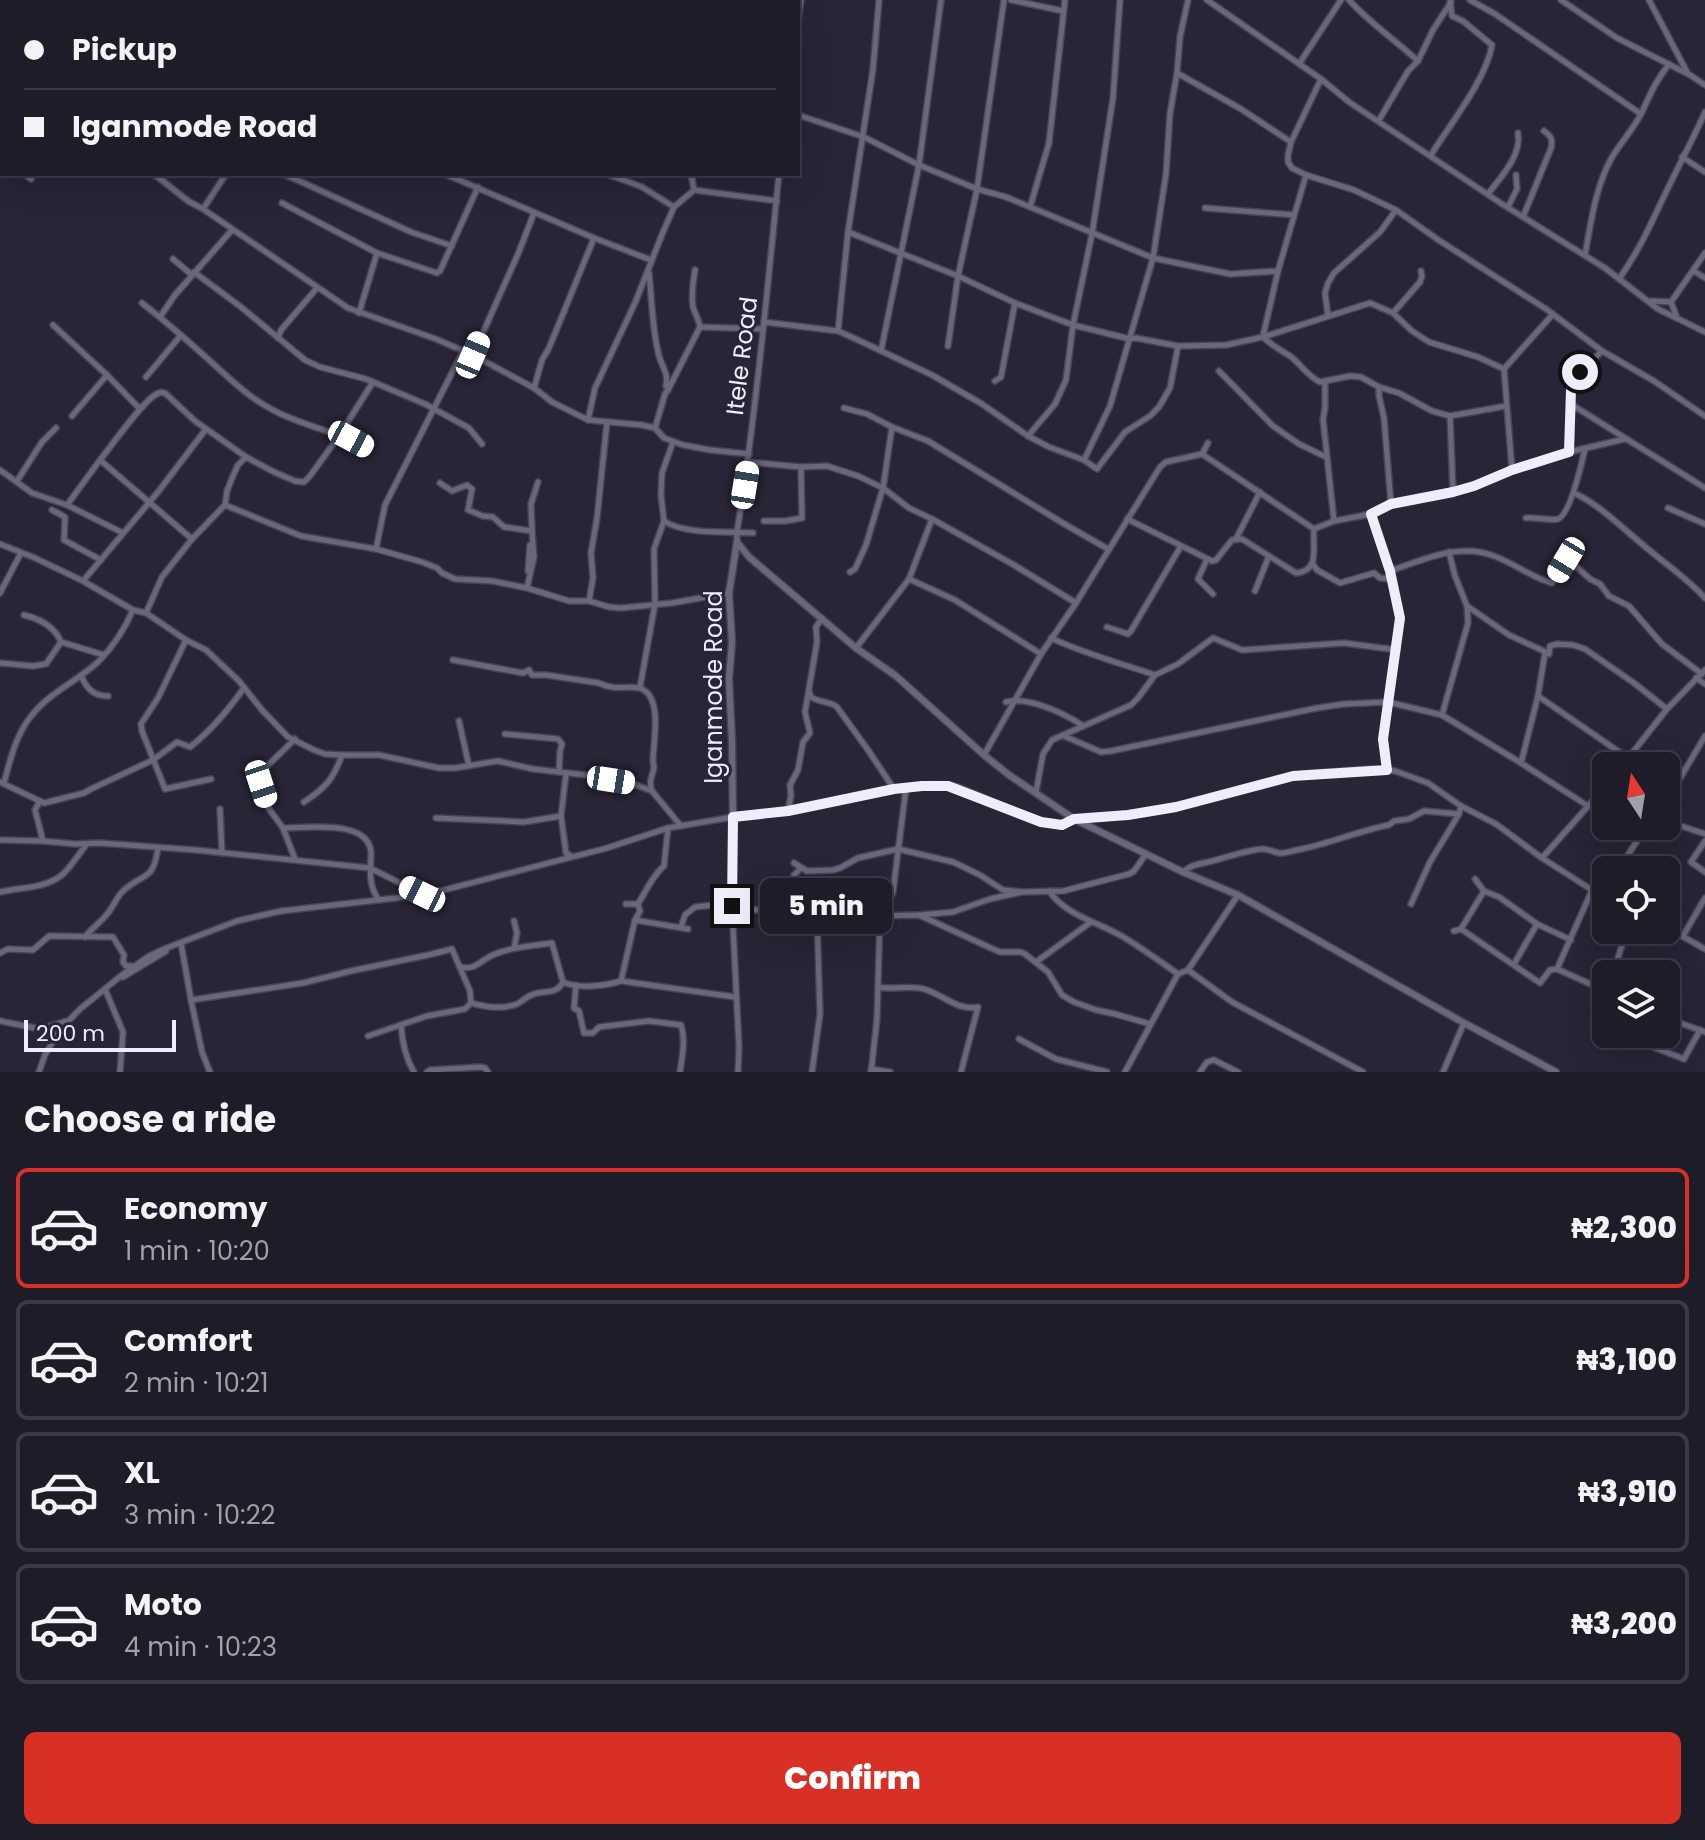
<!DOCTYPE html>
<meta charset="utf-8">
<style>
body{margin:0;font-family:Poppins,sans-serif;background:#2a2934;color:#f1f3f6;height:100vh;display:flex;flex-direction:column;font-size:30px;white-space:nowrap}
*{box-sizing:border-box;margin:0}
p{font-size:26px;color:#a0a1a8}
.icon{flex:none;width:44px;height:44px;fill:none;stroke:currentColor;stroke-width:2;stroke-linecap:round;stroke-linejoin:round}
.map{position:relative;height:1072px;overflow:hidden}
.side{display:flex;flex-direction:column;background:#1d1c28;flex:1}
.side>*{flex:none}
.banner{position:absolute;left:0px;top:0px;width:800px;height:176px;box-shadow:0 8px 32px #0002,0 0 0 2px #3b3a45;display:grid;align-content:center;height:176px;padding:0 24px;background:#1d1c28}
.needle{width:52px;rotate:348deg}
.fabs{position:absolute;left:1592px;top:752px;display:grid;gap:16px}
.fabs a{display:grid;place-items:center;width:88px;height:88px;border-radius:12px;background:#1d1c28;box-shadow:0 8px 32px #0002,0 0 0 2px #3b3a45;font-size:40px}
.scale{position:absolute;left:24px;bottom:20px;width:152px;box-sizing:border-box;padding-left:8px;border:4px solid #eeedf9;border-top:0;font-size:22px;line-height:28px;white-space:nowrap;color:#eeedf9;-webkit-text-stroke:6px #272536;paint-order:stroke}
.end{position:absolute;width:36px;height:36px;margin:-18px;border:10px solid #eeedf9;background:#111;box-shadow:0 0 0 4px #111}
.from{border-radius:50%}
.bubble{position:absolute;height:56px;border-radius:12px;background:#1d1c28;box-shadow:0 8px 32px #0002,0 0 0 2px #3b3a45;font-size:26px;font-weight:800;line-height:56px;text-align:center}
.car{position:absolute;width:24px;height:48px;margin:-24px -12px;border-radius:10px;box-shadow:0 0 6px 2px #0007;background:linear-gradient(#fff 24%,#345 0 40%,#fff 0 76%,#345 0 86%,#fff 0)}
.banner b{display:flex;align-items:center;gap:28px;height:76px;font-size:30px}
.banner b+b{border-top:2px solid #3b3a45}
.banner i{width:20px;height:20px;background:#f1f3f6}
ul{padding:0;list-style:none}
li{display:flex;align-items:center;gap:24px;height:120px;margin:0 16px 12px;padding:0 8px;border:4px solid #3b3a45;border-radius:12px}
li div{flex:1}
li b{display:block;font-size:30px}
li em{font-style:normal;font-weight:800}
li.active{border-color:#d93025}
li>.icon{width:72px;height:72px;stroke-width:1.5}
h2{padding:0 24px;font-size:36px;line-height:96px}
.cta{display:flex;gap:16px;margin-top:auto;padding:16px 24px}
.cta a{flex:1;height:92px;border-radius:12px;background:#d93025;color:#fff;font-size:32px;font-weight:800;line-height:92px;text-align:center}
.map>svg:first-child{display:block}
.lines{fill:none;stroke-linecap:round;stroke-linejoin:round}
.street-casing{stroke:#454453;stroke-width:8}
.secondary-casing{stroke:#454453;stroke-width:9}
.street{stroke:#69677c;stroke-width:5}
.secondary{stroke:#69677c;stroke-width:6}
.route{stroke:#eeedf9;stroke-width:10}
.labels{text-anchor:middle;stroke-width:6;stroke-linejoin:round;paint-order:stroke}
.street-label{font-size:24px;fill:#eeedf9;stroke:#272536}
</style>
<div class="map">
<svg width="1705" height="1072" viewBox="0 0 1705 1072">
<rect width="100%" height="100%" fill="#272536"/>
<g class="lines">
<!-- street casing -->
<g class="street-casing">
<g id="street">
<polyline points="35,0 38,2"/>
<polyline points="523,0 524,2"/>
<polyline points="617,0 620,2"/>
<polyline points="676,0 679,2"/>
<polyline points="1011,0 1063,11"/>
<polyline points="1207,0 1321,79 1349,102 1502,204 1605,268 1658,309 1705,332"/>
<path d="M 1349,0 C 1370,23 1395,40 1418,61"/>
<polyline points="1470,0 1495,14 1641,114"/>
<polyline points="1561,0 1617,38 1690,75 1705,85"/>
<polyline points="1649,0 1687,72"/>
<polyline points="610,2 611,0"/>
<polyline points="730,2 731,0"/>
<polyline points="798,20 801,0"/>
<polyline points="0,52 2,54"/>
<polyline points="1299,64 1341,0"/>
<polyline points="1177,73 1241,109 1291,142"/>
<polyline points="1321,79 1291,142 1288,155 1288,162 1292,168 1306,175 1354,190 1396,210 1440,241 1546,309 1602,351 1654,381 1705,416"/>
<polyline points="798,115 864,137 919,165 977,189 1006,197 1153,258 1230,274 1278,271"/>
<polyline points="1379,120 1408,71 1418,61 1433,30 1451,2"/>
<polyline points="0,147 2,149"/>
<path d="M 1431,155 C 1450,124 1486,80 1492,45 L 1463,21 L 1452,16 L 1450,2"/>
<polyline points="1682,157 1705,172"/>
<polyline points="25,174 31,179"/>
<polyline points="154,174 188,201 203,209 348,308 436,339 473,355 534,388 552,402 588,420 642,425 655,428 664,438 683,445 710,450 749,454"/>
<polyline points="284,174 411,232 452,246"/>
<polyline points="445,174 594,238"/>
<polyline points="607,174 642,187 674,207"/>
<polyline points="691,174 694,190"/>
<path d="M 1488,194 C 1501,177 1522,155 1518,133"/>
<polyline points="282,203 377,253 437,273 440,271 478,187"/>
<polyline points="1030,207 1049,143 1065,0"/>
<polyline points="1508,207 1517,189 1516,175"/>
<polyline points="1205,208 1294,215"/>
<polyline points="203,209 226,174"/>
<path d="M 1523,217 L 1551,148 C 1553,139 1551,136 1544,131"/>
<polyline points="848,232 958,276 1015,303 1073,325 1130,339 1136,338 1178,346 1226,345 1263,337 1370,303 1393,313 1412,331 1429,342 1478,357 1504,369"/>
<path d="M 1585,255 C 1591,222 1595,189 1611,159 C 1620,143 1634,129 1642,112 C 1651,93 1655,82 1669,64"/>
<polyline points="173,259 192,275"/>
<polyline points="1694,271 1705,278"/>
<polyline points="194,272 241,307 305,360 320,367 366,379 425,404 469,428 482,444"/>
<path d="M 649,273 C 652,300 652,329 659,356 C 662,367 669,374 666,386 L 668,390 L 665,394 L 655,428"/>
<path d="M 1619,279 C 1643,245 1654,216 1672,180 C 1683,157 1695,135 1705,112"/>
<polyline points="1651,301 1671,302 1705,253"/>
<polyline points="1671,302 1677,318"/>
<path d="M 142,303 C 165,321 187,340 209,360 C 229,378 249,398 273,410 C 302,426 336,431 366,447"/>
<polyline points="359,313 377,253"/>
<polyline points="1393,313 1420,282 1422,276 1421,271"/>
<polyline points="1328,316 1325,293 1328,283 1334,273 1380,232 1396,210"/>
<polyline points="160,317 175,295 232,230"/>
<polyline points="764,322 838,331 858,340 932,375 982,404 1028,436 1049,447 1084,460 1097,469 1125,432 1150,416 1159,407 1170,388 1178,346"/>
<polyline points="53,325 107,375 140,409"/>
<polyline points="700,327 763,329"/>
<polyline points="838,331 848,232 873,69 879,0"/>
<polyline points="1263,336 1278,271 1306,175"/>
<path d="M 1263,337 C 1271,345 1280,350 1290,356 C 1301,364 1307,376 1320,382 L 1350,376 L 1361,377 L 1379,387 L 1399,393 L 1432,411 L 1450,416 L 1506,406"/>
<polyline points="278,338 281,330 317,288"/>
<polyline points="948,346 958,276 977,189 1004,0"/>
<polyline points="881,351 919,165 941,0"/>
<polyline points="473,355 518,254 534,213"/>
<polyline points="1219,371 1273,426 1299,444 1326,457"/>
<polyline points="146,377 181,335"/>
<polyline points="995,381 1001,377 1015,303"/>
<polyline points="1325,382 1325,408 1323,419 1334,521"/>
<polyline points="1379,387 1379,396 1384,418 1391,504"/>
<polyline points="534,388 542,360 549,348 594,238 651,260"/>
<path d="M 668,390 L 700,327 C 699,320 695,314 693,307 C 691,295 693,282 695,270"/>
<polyline points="1569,403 1705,488"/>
<polyline points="844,408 867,414 892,427 928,441 1066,525 1108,549"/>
<polyline points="72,416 107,375"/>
<polyline points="1450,416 1453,492"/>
<polyline points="588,420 595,388 635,303 663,232 674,207 694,190 777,201"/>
<polyline points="1028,436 1055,404 1066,380 1073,325 1092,234 1113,98 1120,0"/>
<polyline points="1569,452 1571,390 1580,372 1602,351"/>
<polyline points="1202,454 1208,443"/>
<polyline points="100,460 67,505 123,533"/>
<polyline points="1084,460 1110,406 1153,258 1166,174 1170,113 1177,73 1180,37 1188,0"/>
<polyline points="748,462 801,467 827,466 858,476 883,488 909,508 932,519 1014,565 1076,603"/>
<polyline points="0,470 32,493 67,505"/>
<polyline points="1512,470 1504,369 1553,314"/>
<polyline points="17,481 42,442 56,428"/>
<polyline points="440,483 452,491 467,485 472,489 468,510 483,516 493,517 504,527 532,531 534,557 527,588"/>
<path d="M 1574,493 C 1602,506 1624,530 1648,549 C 1668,566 1688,579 1705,598"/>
<polyline points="225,505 301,536 376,549 422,562 437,568 442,573 455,579 492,581 527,588 569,601 589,601 609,607 621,608 672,603 729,593"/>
<polyline points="1668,508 1705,524"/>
<polyline points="52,510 65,517 64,540 101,560"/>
<polyline points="1371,514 1390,571 1400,618 1383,739 1387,770"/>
<path d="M 1526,518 C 1535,517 1551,521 1558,519 C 1570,515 1582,462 1585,449"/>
<path d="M 1127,519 L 1212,561 L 1216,560 L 1232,540 L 1242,539 L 1296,573 C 1321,571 1312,546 1314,529"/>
<path d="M 664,521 C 685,535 727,531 753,533"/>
<polyline points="764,521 785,521 802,518 801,467"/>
<polyline points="1314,529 1334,521 1371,514 1391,504 1453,492 1474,486 1512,470 1569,452 1625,439"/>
<polyline points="532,531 531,504 538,482"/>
<path d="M 192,539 L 100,460 C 110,448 146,396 159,393 C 161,392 163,393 165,393 L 195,421 L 246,457 L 274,472 L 295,481 L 304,482 L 310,476 L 339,436 L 373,382"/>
<polyline points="1236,539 1260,492"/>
<path d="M 737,542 L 737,532 C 756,413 767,293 779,174"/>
<polyline points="0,544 35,558 83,581 158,492 206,429"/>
<polyline points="376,549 385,505 463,351"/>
<polyline points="1207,559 1198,579 1213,594"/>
<polyline points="1312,563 1317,570 1340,583 1374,573 1380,578 1391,579"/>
<polyline points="528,571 530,545"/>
<path d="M 1390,571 C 1423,560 1459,542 1494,556 C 1514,563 1532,578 1552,583 L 1566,560 L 1570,561 L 1590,579 L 1600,584 L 1609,596 L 1629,606 L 1662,644 L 1702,674"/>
<polyline points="850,572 855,569 866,545 883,488 892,427"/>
<polyline points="909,579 955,600 1041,654"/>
<polyline points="83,581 133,610"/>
<polyline points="1255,591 1269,556"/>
<polyline points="0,593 21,553"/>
<polyline points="589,601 593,578 591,553 597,518 607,422"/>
<polyline points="1467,606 1509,635 1548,653"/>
<polyline points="146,613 162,577 192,539 225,505 227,491 233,476 238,465 246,457"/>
<path d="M 24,615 C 40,619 55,627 61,642 L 104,655"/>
<polyline points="1107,627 1128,634 1131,631 1181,546"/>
<path d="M 1051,638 C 1085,654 1120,663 1155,675"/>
<polyline points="186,640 158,698 141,724 142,731 165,789 211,779"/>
<polyline points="856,648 909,579 932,519"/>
<path d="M 453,660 L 523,673 L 529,670 L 532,675 L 546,675 L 599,683 C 616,692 631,684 642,689 C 663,699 653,743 653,761 C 653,763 654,765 654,767 C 653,776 648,780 652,791 L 681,826"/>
<polyline points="0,663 33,666 46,664 61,642"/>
<path d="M 81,675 C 86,688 93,696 108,696"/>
<polyline points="1696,678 1705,684"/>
<polyline points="640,687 655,604 654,549 664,521 661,495 662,473 673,442"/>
<path d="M 809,691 L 811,697 C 820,703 830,701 837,707 L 868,750 L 894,789"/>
<polyline points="1538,696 1628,758"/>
<path d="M 1006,702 C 1028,696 1063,713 1082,725"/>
<polyline points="1442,715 1468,623 1467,606 1455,576 1449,552"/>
<polyline points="459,721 469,766"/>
<polyline points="505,734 558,739 562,744 560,751 559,772"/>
<polyline points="1064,736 1101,752 1111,751 1317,708 1344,704 1388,702 1442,715 1521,763 1588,806"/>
<polyline points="295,739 263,770 260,780 269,809 283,828 295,859"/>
<polyline points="984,755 1041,654 1076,603 1160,467 1166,462 1202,454 1314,529"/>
<polyline points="1521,763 1538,696 1545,653 1549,654 1550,646 1557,644 1573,645 1585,649 1634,683 1667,709"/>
<polyline points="1622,766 1667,709 1705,670"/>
<polyline points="566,774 561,816 566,853 571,856"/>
<path d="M 0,782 L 44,803 L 84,793 L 91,789 L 153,760 L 177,742 L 190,747 C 212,730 228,710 244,688"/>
<path d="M 4,783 C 10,760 16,734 32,715 C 50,692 78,681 99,661 C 113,647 125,628 133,610 L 146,613 L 186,640 L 206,650 L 239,681 L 262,710 L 288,737 L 314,750 L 325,754 L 342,755 L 379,755 L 439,768 L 455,768 L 498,761 L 533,769 L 603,777 L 636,785 L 652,791"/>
<polyline points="1036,792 1043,754 1052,740 1131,705 1138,698 1155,675 1178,664 1213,638 1242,650 1344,643 1397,650"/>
<polyline points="1597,798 1606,801"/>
<polyline points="40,801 35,810 43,841"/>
<path d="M 304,802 C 325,788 333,780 342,755"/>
<polyline points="1666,802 1705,736"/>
<polyline points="220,809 222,853"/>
<polyline points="788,811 791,795 790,785 798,770 803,742 810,733 805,712 817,642 816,627 822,618"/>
<polyline points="436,818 524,822 561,816"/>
<polyline points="1076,819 1128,815 1176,807 1303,774 1371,769 1395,771 1428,783 1461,806 1496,824 1542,858 1592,890 1606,896"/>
<polyline points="1666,821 1705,834"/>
<path d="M 283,828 C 307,828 373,818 371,856 C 370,872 369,886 378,899"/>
<polyline points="0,840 43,841 75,844 100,843 196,850 370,868 420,893"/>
<polyline points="1705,841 1691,862 1705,872"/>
<polyline points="1542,858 1606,786"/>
<polyline points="794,863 807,871 833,870 840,868 858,858 898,849 953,862 980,875 1003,890 1022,892"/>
<polyline points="801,868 794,875 802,915"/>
<polyline points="1618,870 1647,826"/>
<path d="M 1183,872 C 1191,864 1202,864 1212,861 C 1229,857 1243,851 1261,849 C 1268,848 1272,852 1279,853 C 1284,854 1292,851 1297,850 C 1329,844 1358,831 1389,825 L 1394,821 L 1409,819 L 1424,811 L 1459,814 L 1461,806"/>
<polyline points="1475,879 1484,891 1499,897 1537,924 1571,940"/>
<path d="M 1049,891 C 1066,916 1101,923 1125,938 C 1143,949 1161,962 1178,974"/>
<path d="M 0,892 C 21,887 44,889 62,875 C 70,868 79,854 86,845"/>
<polyline points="626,904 638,904"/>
<polyline points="1411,904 1430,862 1459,814"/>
<polyline points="920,915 953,912 990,899 1022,892 1063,891 1129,874 1134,871 1146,854"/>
<polyline points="635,920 688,929"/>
<polyline points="681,927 685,915 695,907 714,905 817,917 919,915 993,949 1000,952 1020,952 1025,954 1048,972 1062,995 1074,1002 1096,1010 1115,1014 1150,1024"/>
<polyline points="1666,927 1705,949"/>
<polyline points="1461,929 1484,891"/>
<polyline points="1454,931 1461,929 1540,983 1550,970 1557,969 1592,890"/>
<polyline points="1683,936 1705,898"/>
<path d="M 85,937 C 92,928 101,922 108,913 C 113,907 116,898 123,891 C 143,872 153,883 158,848"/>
<polyline points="178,944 181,943 191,1000"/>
<polyline points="514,948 517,933 514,921"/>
<polyline points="0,953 8,949 33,950 49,936 113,937 124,955 123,962 126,966 132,966"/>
<polyline points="1036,962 1091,922"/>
<polyline points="1514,964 1537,924"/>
<path d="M 460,967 C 474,970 478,963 489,957 C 508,947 532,946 552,943 L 563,982"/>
<polyline points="1557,969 1606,991"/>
<polyline points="1188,970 1232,1002 1363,1072"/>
<polyline points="1613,974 1622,945 1633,930"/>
<polyline points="123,977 166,951"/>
<path d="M 621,981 L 635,920 L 640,911 L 638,904 C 646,891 653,875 664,866 L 668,828"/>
<path d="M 563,982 C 578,989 605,986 621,981 L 735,997"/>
<path d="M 576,985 L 574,1008 L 579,1011 L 584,1033 L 593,1033 L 599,1027 L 649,1021 L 681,1025 C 686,1040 682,1056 680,1072"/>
<path d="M 879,987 C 893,990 910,985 924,989 C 942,994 959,1012 978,1007 L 961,1072"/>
<polyline points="105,989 123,1032 120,1072"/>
<polyline points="1666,1018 1705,1032"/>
<polyline points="0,1021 40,1029 67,1021"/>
<path d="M 401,1025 C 402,1040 406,1059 414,1072"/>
<path d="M 368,1036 L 427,1016 L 465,1009 L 471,1003 C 485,1007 502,1010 517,1004 C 523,1001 527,996 534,994 C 546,990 556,995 563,982"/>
<polyline points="1019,1039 1056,1059 1107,1072"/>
<polyline points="1653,1047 1684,1059 1700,1030"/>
<polyline points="871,1069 890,1072"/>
<polyline points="39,1072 45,1055 59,1031 80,1009 122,975 149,956 164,949 237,921 281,911 396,898 444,890 607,848 668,828 733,817 732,906 739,1047 738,1072"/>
<polyline points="210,1072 202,1052 191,1000 303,983 351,971 428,955 452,949 470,991 471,1003"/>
<polyline points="427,1072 430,1070 480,1067 485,1068 488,1072"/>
<polyline points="812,1072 820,1014 817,917"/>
<polyline points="871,1072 877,1019 880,916 893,892 906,788"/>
<polyline points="1125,1072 1178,974 1188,970 1238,895"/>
<polyline points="1200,1072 1207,1062 1214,1060 1238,1072"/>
<polyline points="1443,1072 1464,1023"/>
</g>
</g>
<!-- secondary casing -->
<g class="secondary-casing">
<g id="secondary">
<polyline points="737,542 749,557 856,648 896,676 984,755 1009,775 1074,819 1183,872 1238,895 1464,1023 1556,1072"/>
<polyline points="737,542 729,593 732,642 729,679 732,741 733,817 788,811 894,789 931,785 956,787 1041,822 1062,825 1074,819"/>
</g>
</g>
<!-- street -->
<use href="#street" class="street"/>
<!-- secondary -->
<use href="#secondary" class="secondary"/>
</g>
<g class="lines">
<!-- route -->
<polyline class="route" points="732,906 733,817 788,811 894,789 922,786 948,786 1041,822 1062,825 1074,819 1128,815 1176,807 1293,776 1387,770 1383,739 1400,618 1390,571 1371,514 1391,504 1453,492 1474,486 1512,470 1569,452 1571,390 1580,372"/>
</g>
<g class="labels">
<!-- street labels -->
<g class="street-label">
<text transform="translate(742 356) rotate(-83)" y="8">Itele Road</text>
<text transform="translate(714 687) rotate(-90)" y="8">Iganmode Road</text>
</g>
</g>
</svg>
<div class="fabs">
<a><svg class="needle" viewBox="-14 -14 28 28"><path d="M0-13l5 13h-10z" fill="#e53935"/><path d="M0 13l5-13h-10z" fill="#a0a1a8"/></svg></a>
<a><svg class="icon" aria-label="locate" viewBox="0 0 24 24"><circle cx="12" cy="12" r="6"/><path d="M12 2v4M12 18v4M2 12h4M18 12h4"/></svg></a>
<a><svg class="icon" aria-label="layers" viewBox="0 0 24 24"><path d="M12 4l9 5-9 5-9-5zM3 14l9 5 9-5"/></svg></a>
</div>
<div class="scale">200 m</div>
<i class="end from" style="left:1580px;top:372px"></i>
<i class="end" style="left:732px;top:906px"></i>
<div class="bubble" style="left:760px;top:878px;width:132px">5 min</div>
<i class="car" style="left:473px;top:355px;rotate:23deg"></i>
<i class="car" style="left:351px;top:439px;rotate:118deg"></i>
<i class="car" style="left:745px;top:485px;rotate:9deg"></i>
<i class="car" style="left:1566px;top:560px;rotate:211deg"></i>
<i class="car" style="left:611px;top:780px;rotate:99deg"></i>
<i class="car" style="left:261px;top:784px;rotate:162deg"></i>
<i class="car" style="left:422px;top:894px;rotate:296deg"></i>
<div class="banner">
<b><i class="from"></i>Pickup</b>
<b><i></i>Iganmode Road</b>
</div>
</div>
<section class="side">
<h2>Choose a ride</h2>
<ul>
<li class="active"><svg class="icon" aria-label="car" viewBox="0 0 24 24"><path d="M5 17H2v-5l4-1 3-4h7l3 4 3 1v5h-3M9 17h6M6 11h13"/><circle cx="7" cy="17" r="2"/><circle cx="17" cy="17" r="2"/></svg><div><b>Economy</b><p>1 min · 10:20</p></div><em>₦2,300</em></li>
<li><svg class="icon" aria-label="car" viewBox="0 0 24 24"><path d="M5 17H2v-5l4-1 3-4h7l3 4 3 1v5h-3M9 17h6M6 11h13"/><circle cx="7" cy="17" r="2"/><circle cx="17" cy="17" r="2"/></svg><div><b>Comfort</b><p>2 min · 10:21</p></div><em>₦3,100</em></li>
<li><svg class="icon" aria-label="car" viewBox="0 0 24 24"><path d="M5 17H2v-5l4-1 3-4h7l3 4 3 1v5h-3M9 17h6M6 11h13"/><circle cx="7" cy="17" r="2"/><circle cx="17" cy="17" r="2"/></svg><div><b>XL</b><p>3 min · 10:22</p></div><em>₦3,910</em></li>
<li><svg class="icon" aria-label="car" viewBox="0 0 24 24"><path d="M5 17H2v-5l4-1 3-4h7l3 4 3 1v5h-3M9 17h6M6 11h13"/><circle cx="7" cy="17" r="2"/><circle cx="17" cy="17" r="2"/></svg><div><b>Moto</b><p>4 min · 10:23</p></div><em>₦3,200</em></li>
</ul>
<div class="cta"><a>Confirm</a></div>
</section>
